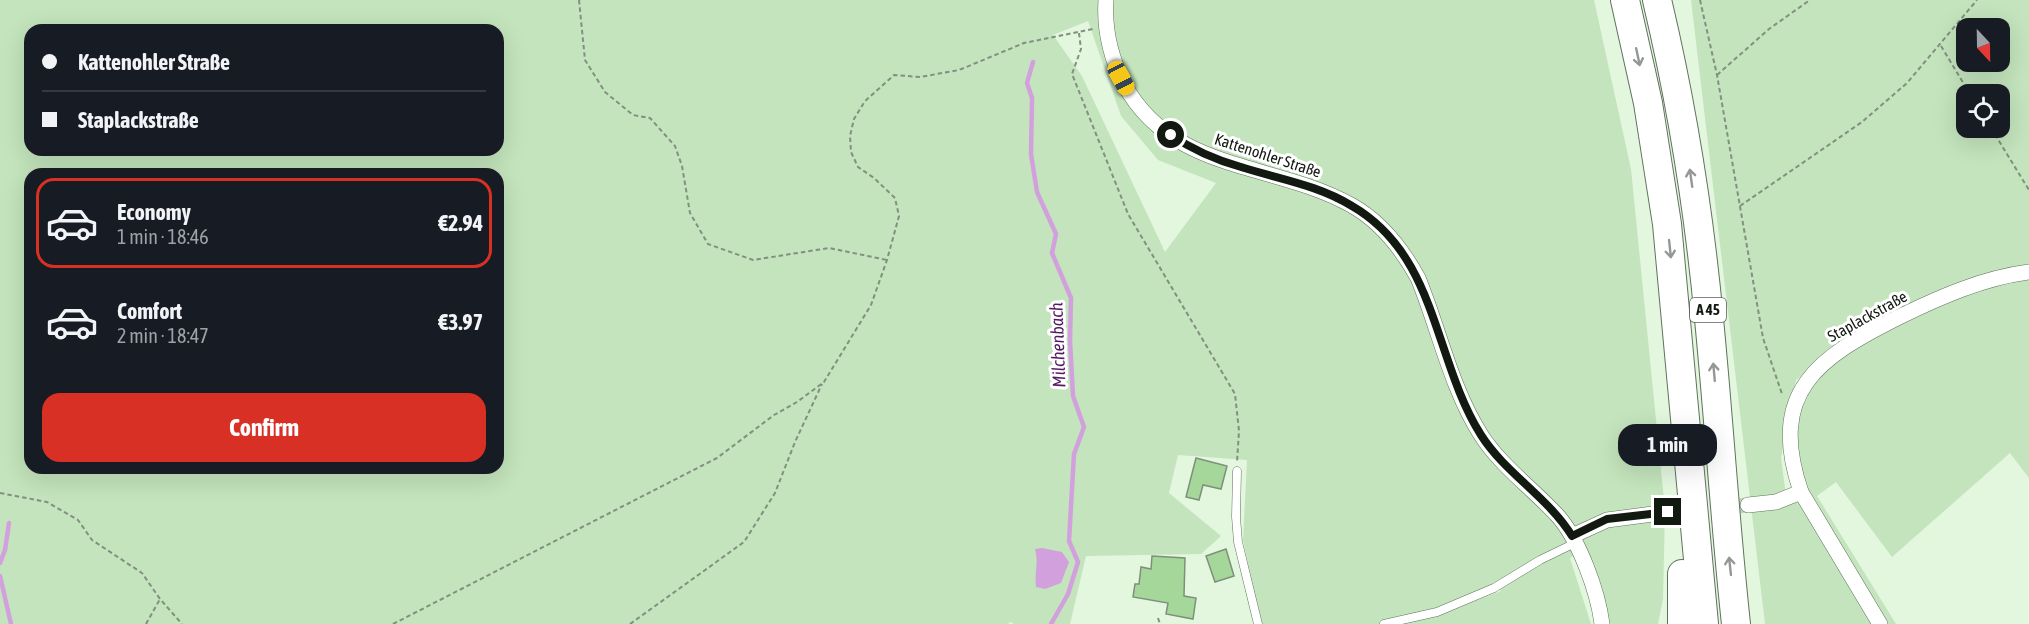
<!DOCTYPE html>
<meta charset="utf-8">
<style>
body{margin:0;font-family:"Asap Condensed",sans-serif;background:#20242c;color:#f1f3f6;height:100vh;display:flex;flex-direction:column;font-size:22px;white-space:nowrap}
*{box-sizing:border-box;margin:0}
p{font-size:20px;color:#9ea1a6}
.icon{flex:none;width:33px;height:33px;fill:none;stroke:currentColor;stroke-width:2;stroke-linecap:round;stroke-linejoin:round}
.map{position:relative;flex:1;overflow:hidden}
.panel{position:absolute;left:24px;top:168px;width:480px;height:306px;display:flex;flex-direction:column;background:#171b24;border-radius:18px;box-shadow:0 6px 24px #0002}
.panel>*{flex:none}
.top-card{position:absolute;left:24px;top:24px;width:480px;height:132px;border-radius:18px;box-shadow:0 6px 24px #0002;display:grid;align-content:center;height:132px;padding:0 18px;background:#171b24}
.needle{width:39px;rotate:158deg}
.tools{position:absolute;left:1956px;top:18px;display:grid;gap:12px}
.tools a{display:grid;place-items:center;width:54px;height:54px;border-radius:12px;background:#171b24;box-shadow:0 6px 24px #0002;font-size:30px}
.end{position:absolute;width:27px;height:27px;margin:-14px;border:8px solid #121911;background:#fff;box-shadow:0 0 0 3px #fff}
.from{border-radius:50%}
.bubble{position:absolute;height:42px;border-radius:18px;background:#171b24;box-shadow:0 6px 24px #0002;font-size:20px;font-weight:700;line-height:42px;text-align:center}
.car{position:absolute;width:18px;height:36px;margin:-18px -9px;border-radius:8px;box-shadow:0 0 4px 2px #0007;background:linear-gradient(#f5c518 24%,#345 0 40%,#f5c518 0 76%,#345 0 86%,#f5c518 0)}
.top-card b{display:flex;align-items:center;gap:21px;height:57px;font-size:22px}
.top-card b+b{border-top:2px solid #363941}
.top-card i{width:15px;height:15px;background:#f1f3f6}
ul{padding:10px 0 0;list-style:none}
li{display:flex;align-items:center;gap:18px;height:90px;margin:0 12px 9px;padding:0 6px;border:3px solid transparent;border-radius:18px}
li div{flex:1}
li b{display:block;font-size:22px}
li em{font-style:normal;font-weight:700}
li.active{border-color:#d93025}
li>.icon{width:54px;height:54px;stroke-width:1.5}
.action{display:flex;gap:12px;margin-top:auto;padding:12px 18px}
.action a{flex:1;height:69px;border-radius:18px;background:#d93025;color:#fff;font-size:24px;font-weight:700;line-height:69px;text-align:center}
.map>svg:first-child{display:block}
.green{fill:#c3e4bc;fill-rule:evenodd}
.water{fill:#d2a1dd}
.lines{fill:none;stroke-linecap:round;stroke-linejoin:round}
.stream{stroke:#d2a1dd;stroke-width:4.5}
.building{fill:#a5d79a;stroke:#7e907a;stroke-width:1.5}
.minor-tunnel{stroke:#c4d6c0;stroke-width:15;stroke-dasharray:15 8;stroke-linecap:butt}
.service-casing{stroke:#60725d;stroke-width:9}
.minor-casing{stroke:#60725d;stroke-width:16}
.motorway-casing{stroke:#60725d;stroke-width:30}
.path{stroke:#82907f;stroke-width:2;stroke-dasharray:4.5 3;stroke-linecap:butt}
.service{stroke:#fff;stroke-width:8}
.minor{stroke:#fff;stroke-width:15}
.motorway{stroke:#fff;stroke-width:28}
.oneway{stroke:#949894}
.route{stroke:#121911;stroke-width:8}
.labels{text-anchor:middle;stroke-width:6;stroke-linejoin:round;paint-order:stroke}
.shield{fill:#fff;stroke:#595e58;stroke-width:1.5}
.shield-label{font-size:15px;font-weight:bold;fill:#121911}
.street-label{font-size:16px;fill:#121911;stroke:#fff}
.water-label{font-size:18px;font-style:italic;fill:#561b63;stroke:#fff}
</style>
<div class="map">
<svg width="2029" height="624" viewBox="0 0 2029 624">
<rect width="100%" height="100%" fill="#e3f7df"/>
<!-- green -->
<g class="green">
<path d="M 0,0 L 1594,0 L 1631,169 L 1665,510 L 1663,599 L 1658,624 L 1602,624 L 1579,553 L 1570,558 L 1591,624 L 1401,624 L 1438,615 L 1501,591 L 1493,586 L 1435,609 L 1387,624 L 1261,624 L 1243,540 L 1247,460 L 1178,455 L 1169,493 L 1221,536 L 1201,554 L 1086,556 L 1070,624 L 1014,624 L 1010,622 L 1008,624 L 0,624 ZM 1088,21 L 1121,116 L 1158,160 L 1216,183 L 1165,252 L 1082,76 L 1053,35 ZM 30,30 L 498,30 L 498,150 L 30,150 ZM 30,174 L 498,174 L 498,468 L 30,468 Z"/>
<path d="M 1691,0 L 2029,0 L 2029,267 L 1862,329 L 1796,380 L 1781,458 L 1787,503 L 1799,502 L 1873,624 L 1765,624 ZM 1966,28 L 2000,28 L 2000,62 L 1966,62 ZM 1966,94 L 2000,94 L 2000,128 L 1966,128 Z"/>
<polygon points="2029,272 2029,478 2010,453 1892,557 1836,482 1817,496 1896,624 1880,624 1794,472 1790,442 1812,374 1920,307"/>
</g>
<!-- water -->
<path class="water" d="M 1042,548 L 1062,552 L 1069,562 L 1061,583 L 1045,589 L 1036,587 C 1034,572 1039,564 1035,549 Z"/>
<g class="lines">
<!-- stream -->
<g class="stream">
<polyline points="1033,62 1027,83 1032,98 1031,154 1037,192 1056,234 1052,253 1071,298 1070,340 1073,396 1084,427 1074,454 1069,541 1078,562 1068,594 1051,624"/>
<polyline points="0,563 5,550 9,523"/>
<polyline points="0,576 11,624"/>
</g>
</g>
<!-- building -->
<g class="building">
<polygon points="1196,458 1227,466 1221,489 1203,485 1199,500 1186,497"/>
<polygon points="1226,549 1234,576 1215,582 1206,556"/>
<polygon points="1152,556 1185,558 1184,596 1196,598 1193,619 1166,614 1168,603 1133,597 1135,584 1139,584 1141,567 1151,569"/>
</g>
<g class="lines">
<!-- minor-tunnel -->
<polyline class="minor-tunnel" points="1668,512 1748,505"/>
<!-- service casing -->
<g class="service-casing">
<g id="service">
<polyline points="1237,471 1236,517 1238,542 1258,624"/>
<polyline points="1384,624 1437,612 1494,588 1540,560 1575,543"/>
</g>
</g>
<!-- minor casing -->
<g class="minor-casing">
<g id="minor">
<path d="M 1106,0 C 1104,28 1111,58 1124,84 C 1172,173 1274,162 1351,205 C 1380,221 1402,249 1418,278 C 1439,329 1451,388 1481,435 C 1500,465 1533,489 1557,515 C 1579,539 1598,592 1602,624"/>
<polyline points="1748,505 1776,502 1801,492"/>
<polyline points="1572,536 1607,520 1668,512"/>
<path d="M 1880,624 L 1801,492 C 1767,392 1817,358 1899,317 C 1940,297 1983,278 2029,272"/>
</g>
</g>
<!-- motorway casing -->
<g class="motorway-casing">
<g id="motorway">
<polyline points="1625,0 1648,103 1667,224 1704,624"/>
<path d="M 1657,0 C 1682,105 1699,212 1709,319 C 1719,421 1725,523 1736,624"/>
<polyline points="1682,574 1682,624"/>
</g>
</g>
<!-- path -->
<g class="path">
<polyline points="579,0 585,60 605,92 633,115 650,118 675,146 682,166 690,213 708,244 753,260 829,248 887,260"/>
<polyline points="1700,0 1717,75 1763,338 1782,394"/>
<polyline points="1079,33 1081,49 1072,74 1128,214 1235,394 1239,431 1237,462"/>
<polyline points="1941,46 1970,94"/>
<polyline points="1717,75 1769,29 1810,0"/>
<polyline points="1991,128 2029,190"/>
<polyline points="1740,206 1862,122 1907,83 1977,0"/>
<polyline points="0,493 47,502 78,520 92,540 142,573 160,599 182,624"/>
<polyline points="1158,618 1160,624"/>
<polyline points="146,624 160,599"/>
<polyline points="393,624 717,458 774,415 797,402 824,382 871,305 887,260 899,216 895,198 874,178 858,167 851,152 850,136 854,119 865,101 894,75 920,77 959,70 1024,43 1093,29"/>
<polyline points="630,624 744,542 775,493 795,442 822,384"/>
</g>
<!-- service -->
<use href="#service" class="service"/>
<!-- minor -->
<use href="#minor" class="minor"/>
<!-- motorway -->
<use href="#motorway" class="motorway"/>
</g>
<!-- one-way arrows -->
<defs><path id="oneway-shaft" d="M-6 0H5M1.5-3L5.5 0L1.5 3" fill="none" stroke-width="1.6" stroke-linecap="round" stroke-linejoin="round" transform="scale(1.5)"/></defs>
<g class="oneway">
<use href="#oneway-shaft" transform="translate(1638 57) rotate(78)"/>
<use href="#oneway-shaft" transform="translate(1691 178) rotate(-98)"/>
<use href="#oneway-shaft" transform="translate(1670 249) rotate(84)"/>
<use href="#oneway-shaft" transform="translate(1714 372) rotate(-95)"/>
<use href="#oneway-shaft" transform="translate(1730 566) rotate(-96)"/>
</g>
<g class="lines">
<!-- route -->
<path class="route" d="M 1171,135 C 1193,150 1216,160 1241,167 C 1279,179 1318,185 1352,206 C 1438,256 1433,359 1481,435 C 1505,473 1548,497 1572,536 L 1607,519 L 1668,512"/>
</g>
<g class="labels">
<!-- shield labels -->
<rect class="shield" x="1690" y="298" width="36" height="24" rx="4.5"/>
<g class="shield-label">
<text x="1708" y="315">A 45</text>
</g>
<!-- street labels -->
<g class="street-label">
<text transform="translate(1268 155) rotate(18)" y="6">Kattenohler Straße</text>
<text transform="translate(1867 316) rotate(-29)" y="6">Staplackstraße</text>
</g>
<!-- water labels -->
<g class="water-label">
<text transform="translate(1058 345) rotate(-92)" y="6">Milchenbach</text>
</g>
</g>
</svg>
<div class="tools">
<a><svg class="needle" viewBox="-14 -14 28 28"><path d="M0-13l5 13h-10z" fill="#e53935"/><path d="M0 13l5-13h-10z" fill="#9ea1a6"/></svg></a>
<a><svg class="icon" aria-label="locate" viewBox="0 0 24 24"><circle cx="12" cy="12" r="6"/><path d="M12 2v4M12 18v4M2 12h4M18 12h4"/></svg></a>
</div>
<i class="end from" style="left:1171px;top:135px"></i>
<i class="end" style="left:1668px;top:512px"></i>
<div class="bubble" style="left:1618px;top:424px;width:99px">1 min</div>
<i class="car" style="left:1121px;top:78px;rotate:152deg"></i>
<div class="top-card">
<b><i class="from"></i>Kattenohler Straße</b>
<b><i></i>Staplackstraße</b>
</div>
<section class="panel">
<ul>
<li class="active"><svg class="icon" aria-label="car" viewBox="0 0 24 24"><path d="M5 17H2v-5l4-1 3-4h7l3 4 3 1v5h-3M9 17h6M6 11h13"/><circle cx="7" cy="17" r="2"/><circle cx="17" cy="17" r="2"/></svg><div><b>Economy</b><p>1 min · 18:46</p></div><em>€2.94</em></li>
<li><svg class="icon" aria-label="car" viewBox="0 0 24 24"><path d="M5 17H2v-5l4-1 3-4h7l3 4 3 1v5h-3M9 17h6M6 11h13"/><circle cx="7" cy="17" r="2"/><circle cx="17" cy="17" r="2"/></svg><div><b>Comfort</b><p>2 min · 18:47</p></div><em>€3.97</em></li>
</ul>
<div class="action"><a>Confirm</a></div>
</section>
</div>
